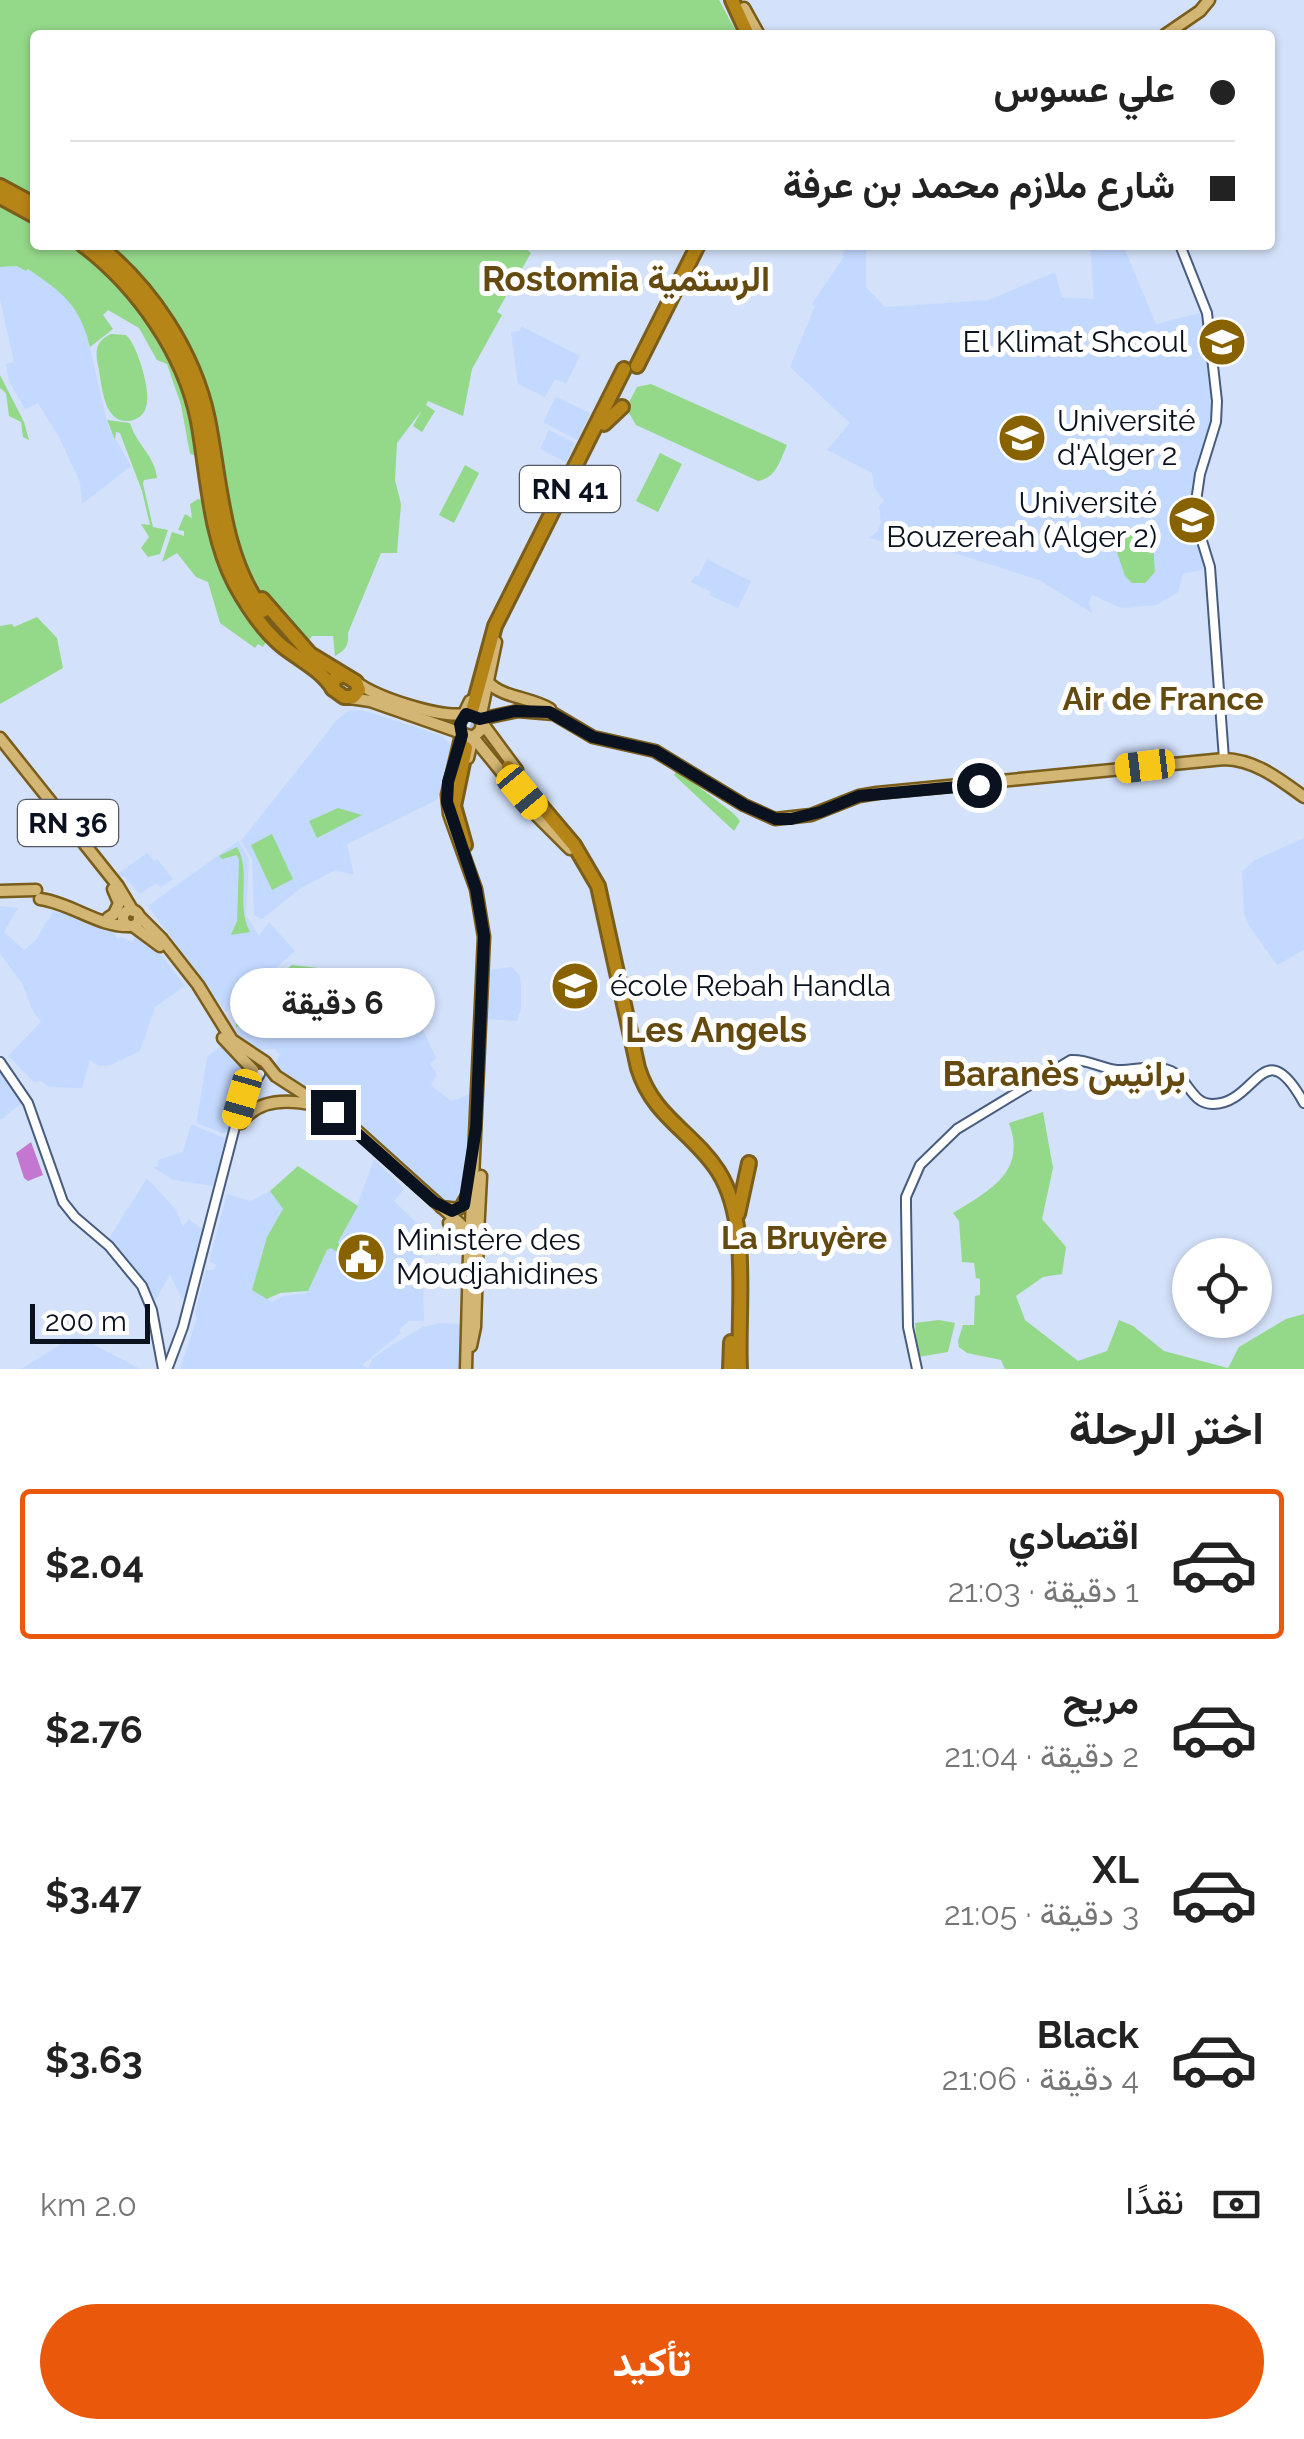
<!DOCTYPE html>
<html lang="ar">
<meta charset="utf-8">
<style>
body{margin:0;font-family:Raleway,Vazirmatn,sans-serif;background:#f6f6f6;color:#222;direction:rtl;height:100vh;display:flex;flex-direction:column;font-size:38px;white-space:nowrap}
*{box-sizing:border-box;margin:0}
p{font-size:32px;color:#767676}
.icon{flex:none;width:55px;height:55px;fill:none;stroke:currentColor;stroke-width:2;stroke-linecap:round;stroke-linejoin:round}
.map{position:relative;height:1369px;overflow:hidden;direction:ltr}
.panel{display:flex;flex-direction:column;background:#fff;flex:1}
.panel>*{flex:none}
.top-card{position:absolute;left:30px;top:30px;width:1245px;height:220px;border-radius:10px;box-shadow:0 2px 8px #0004;direction:rtl;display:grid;align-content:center;height:220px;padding:0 40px;background:#fff}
.buttons{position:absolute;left:1172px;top:1238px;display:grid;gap:20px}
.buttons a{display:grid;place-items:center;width:100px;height:100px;border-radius:50%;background:#fff;box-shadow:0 2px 8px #0004;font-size:50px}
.scale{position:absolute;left:30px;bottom:25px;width:120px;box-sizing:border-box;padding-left:10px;border:5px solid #0a1220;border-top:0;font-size:28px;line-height:35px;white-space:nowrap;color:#0a1220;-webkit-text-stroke:8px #fff;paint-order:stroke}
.end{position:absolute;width:45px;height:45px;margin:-22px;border:12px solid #0a1220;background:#fff;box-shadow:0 0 0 5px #fff}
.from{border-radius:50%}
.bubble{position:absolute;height:70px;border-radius:35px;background:#fff;box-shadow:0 2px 8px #0004;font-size:32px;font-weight:700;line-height:70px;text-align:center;direction:rtl}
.car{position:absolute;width:30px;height:60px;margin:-30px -15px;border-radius:12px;box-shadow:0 0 8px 2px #0007;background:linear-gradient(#f5c518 24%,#345 0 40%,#f5c518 0 76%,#345 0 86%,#f5c518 0)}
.top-card b{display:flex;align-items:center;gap:35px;height:95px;font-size:38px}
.top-card b+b{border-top:2px solid #e0e0e0}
.top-card i{width:25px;height:25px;background:#222}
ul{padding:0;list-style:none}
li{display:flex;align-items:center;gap:30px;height:150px;margin:0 20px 15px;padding:0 20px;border:5px solid transparent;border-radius:10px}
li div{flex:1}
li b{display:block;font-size:38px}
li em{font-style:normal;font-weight:700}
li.selected{border-color:#ea580c}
li>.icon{width:90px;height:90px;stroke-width:1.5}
h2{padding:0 40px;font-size:45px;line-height:120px}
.pay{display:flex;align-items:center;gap:25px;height:110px;padding:0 40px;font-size:38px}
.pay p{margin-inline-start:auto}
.primary-button{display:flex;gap:20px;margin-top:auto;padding:20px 40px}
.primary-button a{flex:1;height:115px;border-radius:60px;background:#ea580c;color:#fff;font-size:40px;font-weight:700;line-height:115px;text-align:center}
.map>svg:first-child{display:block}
.built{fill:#c3d9ff}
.green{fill:#94d88a}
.water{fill:#c377d1}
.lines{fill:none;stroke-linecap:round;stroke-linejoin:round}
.highway-tunnel{stroke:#b5c2d9;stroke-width:12;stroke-dasharray:12 6;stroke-linecap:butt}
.secondary-casing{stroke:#485c7f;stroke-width:12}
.primary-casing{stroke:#7a5d1a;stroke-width:15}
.highway-casing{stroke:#7a5d1a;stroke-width:18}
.secondary{stroke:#fff;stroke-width:8}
.primary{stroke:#d3b674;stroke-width:10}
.highway{stroke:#b68517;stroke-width:12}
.route{stroke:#0a1220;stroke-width:12}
.labels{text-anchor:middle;stroke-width:10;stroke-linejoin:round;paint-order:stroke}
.shield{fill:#fff;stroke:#545963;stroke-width:2.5}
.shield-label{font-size:28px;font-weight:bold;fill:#0a1220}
.poi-label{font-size:30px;fill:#0a1220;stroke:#fff;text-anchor:start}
.neighbourhood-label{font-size:32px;font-weight:bold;fill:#654a10;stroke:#fff}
.quarter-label{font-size:35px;font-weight:bold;fill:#654a10;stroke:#fff}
</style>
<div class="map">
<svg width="1304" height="1369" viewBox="0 0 1304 1369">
<rect width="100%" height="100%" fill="#d3e1fa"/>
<!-- built -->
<g class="built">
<polygon points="845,245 866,245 866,287 885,307 989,300 1055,272 1062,297 1094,299 1090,245 1123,245 1156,324 1200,313 1210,365 1212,415 1182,530 1198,546 1205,569 1183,574 1178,592 1157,605 1121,608 1092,595 1089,602 1092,613 1041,581 936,547 907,547 869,538 878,531 881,522 879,506 884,501 874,487 872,473 827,450 850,423 790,367 815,306 812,304 843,258"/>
<polygon points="17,266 28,268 62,293 84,322 108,426 131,466 82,504 80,482 58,435 38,403 25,409 9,381 6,364 14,362 0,299 0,267"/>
<polygon points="521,326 580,356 566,384 555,379 545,397 518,384 511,332 520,331"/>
<polygon points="556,397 590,413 577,440 543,422"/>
<polygon points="549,430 575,443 566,462 540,449"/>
<polygon points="707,559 751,581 738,608 709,595 711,592 691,582 695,576 698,577"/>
<polygon points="362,710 442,736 447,741 453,750 437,800 347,844 354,875 335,870 301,888 262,919 254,915 252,859 241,841 337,720 348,711"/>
<polygon points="1304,838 1304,950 1277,965 1250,927 1244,914 1242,872 1255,860"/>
<polygon points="238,841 249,859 246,915 259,936 269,922 295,951 226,1012 148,906"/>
<polygon points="147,853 154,861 157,859 173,879 161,887 156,883 140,894 125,877 115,876"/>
<polygon points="0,906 18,908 4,932 24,950 36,940 53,912 79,915 85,920 92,919 116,928 114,934 118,939 121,937 133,942 135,935 149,940 185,986 155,1007 140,1051 111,1065 99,1066 90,1060 82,1088 49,1087 41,1081 34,1082 8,1056 41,1022 33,1011 22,983 0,954"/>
<polygon points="512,967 520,976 521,989 521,1009 517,1021 486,1019 488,970"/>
<polygon points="398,977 436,1058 430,1064 437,1074 431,1085 451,1101 471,1094 464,1198 460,1204 446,1206 417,1182 404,1163 399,1165 279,1073 275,1064 280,1054 275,1049 256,1050 238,1035 236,1028 287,982 328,1006 351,1004 366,1012 380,1007 380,988"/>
<polygon points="222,1045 246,1071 235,1102 229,1132 223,1133 199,1124 197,1120 207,1057"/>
<polygon points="0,1069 24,1101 2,1119 0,1119"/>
<polygon points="191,1124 226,1139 213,1186 173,1180 153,1167 159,1166 158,1160 183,1152"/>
<polygon points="374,1159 404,1189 394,1201 422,1228 424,1321 409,1321 399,1330 401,1333 362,1365 368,1368 373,1358 390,1346 423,1327 440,1323 460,1324 459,1369 180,1369 197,1318 195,1313 206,1270 213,1270 217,1265 209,1261 227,1194 251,1201 270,1191 283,1209 262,1254 264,1296 272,1302 283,1296 307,1293 321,1259 327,1249 338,1242 357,1206"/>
<polygon points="147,1178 176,1210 183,1227 189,1219 203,1230 187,1298 182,1299 170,1274 156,1300 112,1243 110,1237"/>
<polygon points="71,1338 81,1338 140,1369 21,1369"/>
</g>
<!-- green -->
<g class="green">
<polygon points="0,0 719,0 738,35 35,35 35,201 0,183"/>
<path d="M 0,202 L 35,221 L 35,245 L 76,245 C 147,300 184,368 198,456 L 190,454 L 181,405 L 167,364 L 157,360 L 139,328 L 108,310 L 103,315 L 113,329 L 90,347 C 80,305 62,292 28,269 L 26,271 L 17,266 L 0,267 Z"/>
<path d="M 103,245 L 520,245 L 531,253 L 497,312 L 502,315 L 472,369 L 463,416 L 428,401 L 426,405 L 435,411 L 422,432 L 413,426 L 422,410 L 397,443 L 395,480 L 401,504 L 397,553 L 381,553 L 348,633 C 349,645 346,650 335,656 L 333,636 L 312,636 L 305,647 L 268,604 L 242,557 L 231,520 L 212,421 Z"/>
<path d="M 111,334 L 126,335 C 137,344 152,393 146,407 C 144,415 137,420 129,421 C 102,423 102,383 98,365 C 95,350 96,341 111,334 Z"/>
<polygon points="0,375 24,422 29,440 23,437 21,422 9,416 6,393 0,388"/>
<path d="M 651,384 L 787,445 C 780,461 776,478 758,481 L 636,425 L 626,408 L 637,387 Z"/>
<path d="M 107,420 L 130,423 C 136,444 155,456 157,478 L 144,480 L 143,484 L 153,527 L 168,530 L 160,554 L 148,557 L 141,548 L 149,537 L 141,524 L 150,525 L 142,491 L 120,433 L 116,432 L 115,440 Z"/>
<polygon points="660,453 682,464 658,512 636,501"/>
<polygon points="465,465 479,473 454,523 439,515"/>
<path d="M 198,499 L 204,500 C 211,557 239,592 268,639 L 263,647 L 258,644 L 255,648 L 220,623 L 208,582 L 196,577 L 177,553 L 162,562 L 172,532 L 184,536 L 184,531 L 178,530 L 185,514 L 192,518 L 190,504 Z"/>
<polygon points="1132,530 1152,532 1155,572 1145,583 1132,583 1125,576 1113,541 1115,536"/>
<polygon points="37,617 57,638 63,668 0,704 0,626 12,624 14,627"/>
<polygon points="677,770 733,813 740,821 734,831 674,775"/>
<polygon points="338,808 362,815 317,838 309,821"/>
<polygon points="272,834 293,879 272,890 251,845"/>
<path d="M 237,847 C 252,872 235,905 250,932 L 231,935 L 237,921 L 239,860 L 237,855 L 222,859 L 219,856 Z"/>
<polygon points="292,965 318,968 318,975 329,981 324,990 336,995 328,1006 287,982 236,1028 236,1012 246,1000"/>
<path d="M 1043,1112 L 1053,1168 L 1042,1219 L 1066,1247 L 1062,1274 L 1043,1277 L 1016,1296 L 1025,1320 L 1078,1361 L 1107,1351 L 1119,1320 L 1133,1326 L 1164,1351 L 1228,1368 L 1239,1347 L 1286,1319 L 1304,1314 L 1304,1369 L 1005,1369 L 1001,1360 L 967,1353 L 959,1347 L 958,1341 L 963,1325 L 974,1325 L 975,1296 L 980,1295 L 980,1279 L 976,1278 L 974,1263 L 962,1262 L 959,1221 L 953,1213 C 990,1190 1027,1172 1009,1123 Z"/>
<polygon points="298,1166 358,1206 338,1242 341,1249 337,1252 331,1248 327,1250 308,1291 280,1293 267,1299 252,1290 267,1237 283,1209 270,1191"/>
<polygon points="939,1320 955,1323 948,1352 918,1357 915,1323"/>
</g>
<!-- water -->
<polygon class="water" points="31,1142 43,1175 28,1181 24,1178 16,1153"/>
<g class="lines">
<!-- highway-tunnel -->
<g class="highway-tunnel">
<polyline points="263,611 305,655"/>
<polyline points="436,714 473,729 508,767"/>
</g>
<!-- secondary casing -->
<g class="secondary-casing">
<g id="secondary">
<polyline points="1180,245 1207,313 1217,401 1216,422 1200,474 1194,515 1210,567 1224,759"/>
<polyline points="0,1062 28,1103 63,1202 75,1217 109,1246 142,1286 152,1310 163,1369"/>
<polyline points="250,1090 260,1074"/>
<polyline points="168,1367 183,1327 237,1119 254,1071"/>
<path d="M 917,1369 L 908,1327 L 906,1206 L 906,1197 L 920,1165 L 957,1129 L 1071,1060 C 1088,1059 1100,1068 1117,1070 C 1135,1071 1153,1063 1171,1071 C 1189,1079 1191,1104 1213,1104 C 1257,1104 1263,1029 1304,1103"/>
</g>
</g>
<!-- primary casing -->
<g class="primary-casing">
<g id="primary">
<polyline points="744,8 759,35"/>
<polyline points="1165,35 1200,11 1209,0"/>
<path d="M 356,682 C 378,698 439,718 465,714"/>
<path d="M 488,682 C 502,698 531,697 550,709"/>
<polyline points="350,698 370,701 473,737 538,817 570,849"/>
<polyline points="470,701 459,724 461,735 447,795 449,814 476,889 484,937 471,1223"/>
<path d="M 480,719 L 518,711 L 554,714 L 593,737 L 655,751 L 744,805 L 775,819 L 811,815 L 859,796 L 877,793 L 1224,759 C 1256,760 1279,779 1304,797"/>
<polyline points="480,719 496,642"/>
<polyline points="480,720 517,770"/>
<polyline points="0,738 118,886 133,911"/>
<polyline points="468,758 473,737 480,731 482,724"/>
<polyline points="0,891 36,890"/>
<path d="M 40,899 C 71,903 99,927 129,926"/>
<circle cx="131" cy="918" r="8"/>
<polyline points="139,916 162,939 198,985 232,1040 265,1062 276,1076 347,1122 467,1230"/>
<polyline points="108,918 114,914 119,903 113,889"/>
<polyline points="133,926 160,946"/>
<polyline points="223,1038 253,1070"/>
<path d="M 241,1123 C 257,1099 288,1099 314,1105"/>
<polyline points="441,1207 459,1209 468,1194"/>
<polyline points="449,1223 462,1238"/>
<polyline points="467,1230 475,1231 478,1237 475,1327 471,1346"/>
<polyline points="464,1232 464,1244 470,1246 477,1242"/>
<polyline points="478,1234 481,1176"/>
<polyline points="466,1369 469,1256"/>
</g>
</g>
<!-- highway casing -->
<g class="highway-casing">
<g id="highway">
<polyline points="732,0 748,35"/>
<polyline points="0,186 35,205"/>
<polyline points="0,197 35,216"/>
<path d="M 83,245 C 137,286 185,353 198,421 C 208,476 209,533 235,584 C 247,606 262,629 281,645 C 298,659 322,670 333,689"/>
<path d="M 98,245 C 151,287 194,352 208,419 C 221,485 222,555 263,611"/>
<polyline points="637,366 698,245"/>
<polyline points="604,424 622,407"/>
<polyline points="262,599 310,654 356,682 359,690 353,697 344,697 333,689 334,679 343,675"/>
<polyline points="472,711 495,626 624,369"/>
<path d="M 508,767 L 574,845 L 598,886 L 638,1068 C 653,1117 692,1131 718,1171 C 751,1222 737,1309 740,1369"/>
<polyline points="465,845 454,806 466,748"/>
<polyline points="738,1214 749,1163"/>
<polyline points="730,1369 731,1342"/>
</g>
</g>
<!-- secondary -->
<use href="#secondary" class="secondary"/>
<!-- primary -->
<use href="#primary" class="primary"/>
<!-- highway -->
<use href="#highway" class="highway"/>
</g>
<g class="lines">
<!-- route -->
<polyline class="route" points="333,1112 434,1202 452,1211 464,1205 476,1128 484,936 476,889 447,802 448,782 462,735 460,724 466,714 480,719 515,711 549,712 593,737 655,751 744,805 776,819 791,819 820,812 859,796 979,785"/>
</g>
<!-- icons -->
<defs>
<g id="university-disc" transform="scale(2.5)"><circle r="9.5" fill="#896200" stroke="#fff"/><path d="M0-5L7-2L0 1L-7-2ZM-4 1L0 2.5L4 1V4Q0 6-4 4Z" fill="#fff"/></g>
<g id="civic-disc" transform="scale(2.5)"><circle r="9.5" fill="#896200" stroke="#fff"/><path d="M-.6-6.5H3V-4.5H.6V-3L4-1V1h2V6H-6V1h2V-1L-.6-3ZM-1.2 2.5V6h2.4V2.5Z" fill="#fff"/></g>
</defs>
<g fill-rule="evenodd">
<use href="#university-disc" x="1222" y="342"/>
<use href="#university-disc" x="1022" y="438"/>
<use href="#university-disc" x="1192" y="520"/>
<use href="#university-disc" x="575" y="986"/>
<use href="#civic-disc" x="361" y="1257"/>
</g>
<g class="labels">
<!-- shield labels -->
<g class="shield">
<rect x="520" y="466" width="100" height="46" rx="8"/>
<rect x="18" y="800" width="100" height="46" rx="8"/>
</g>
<g class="shield-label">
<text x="570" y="499">RN 41</text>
<text x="68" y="833">RN 36</text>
</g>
<!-- poi labels -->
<g class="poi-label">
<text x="1187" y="352" text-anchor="end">El Klimat Shcoul</text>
<text x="1057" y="431">Université<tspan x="1057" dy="34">d'Alger 2</tspan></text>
<text x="1157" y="513" text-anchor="end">Université<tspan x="1157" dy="34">Bouzereah (Alger 2)</tspan></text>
<text x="610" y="996">école Rebah Handla</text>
<text x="396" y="1250">Ministère des<tspan x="396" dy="34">Moudjahidines</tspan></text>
</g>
<!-- neighbourhood labels -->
<g class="neighbourhood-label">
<text x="1163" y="710">Air de France</text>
<text x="804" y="1249">La Bruyère</text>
</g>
<!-- quarter labels -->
<g class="quarter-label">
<text x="626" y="291">Rostomia الرستمية</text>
<text x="716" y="1042">Les Angels</text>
<text x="1064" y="1086">Baranès برانيس</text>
</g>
</g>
</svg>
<div class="buttons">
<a><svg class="icon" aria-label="locate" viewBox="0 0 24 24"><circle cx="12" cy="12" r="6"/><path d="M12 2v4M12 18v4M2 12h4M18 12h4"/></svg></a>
</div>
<div class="scale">200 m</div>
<i class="end from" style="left:979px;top:785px"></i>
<i class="end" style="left:333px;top:1112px"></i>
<div class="bubble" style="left:230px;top:968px;width:205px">6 دقيقة</div>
<i class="car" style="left:1145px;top:766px;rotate:263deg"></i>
<i class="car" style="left:522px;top:792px;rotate:140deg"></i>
<i class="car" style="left:242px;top:1099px;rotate:196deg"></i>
<div class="top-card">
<b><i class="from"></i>علي عسوس</b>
<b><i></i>شارع ملازم محمد بن عرفة</b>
</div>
</div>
<section class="panel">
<h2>اختر الرحلة</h2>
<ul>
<li class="selected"><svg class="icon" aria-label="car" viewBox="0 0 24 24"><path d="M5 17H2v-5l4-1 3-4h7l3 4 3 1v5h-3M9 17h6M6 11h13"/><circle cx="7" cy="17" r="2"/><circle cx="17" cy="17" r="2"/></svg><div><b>اقتصادي</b><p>1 دقيقة · 21:03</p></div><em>$2.04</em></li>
<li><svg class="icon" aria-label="car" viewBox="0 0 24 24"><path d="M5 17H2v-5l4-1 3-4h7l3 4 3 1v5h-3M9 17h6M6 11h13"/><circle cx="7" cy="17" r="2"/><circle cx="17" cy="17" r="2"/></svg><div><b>مريح</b><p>2 دقيقة · 21:04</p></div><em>$2.76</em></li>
<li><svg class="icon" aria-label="car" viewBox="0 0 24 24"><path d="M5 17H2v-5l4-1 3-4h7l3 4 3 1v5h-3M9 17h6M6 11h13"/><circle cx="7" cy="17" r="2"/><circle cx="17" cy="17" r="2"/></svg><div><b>XL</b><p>3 دقيقة · 21:05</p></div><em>$3.47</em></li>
<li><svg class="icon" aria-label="car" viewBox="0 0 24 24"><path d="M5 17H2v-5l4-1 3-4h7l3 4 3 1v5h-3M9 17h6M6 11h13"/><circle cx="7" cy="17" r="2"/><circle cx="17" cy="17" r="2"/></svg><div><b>Black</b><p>4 دقيقة · 21:06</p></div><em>$3.63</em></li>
</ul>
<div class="pay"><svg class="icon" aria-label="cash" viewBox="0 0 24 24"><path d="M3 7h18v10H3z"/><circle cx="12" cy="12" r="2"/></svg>نقدًا<p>2.0 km</p></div>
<div class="primary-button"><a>تأكيد</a></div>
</section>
